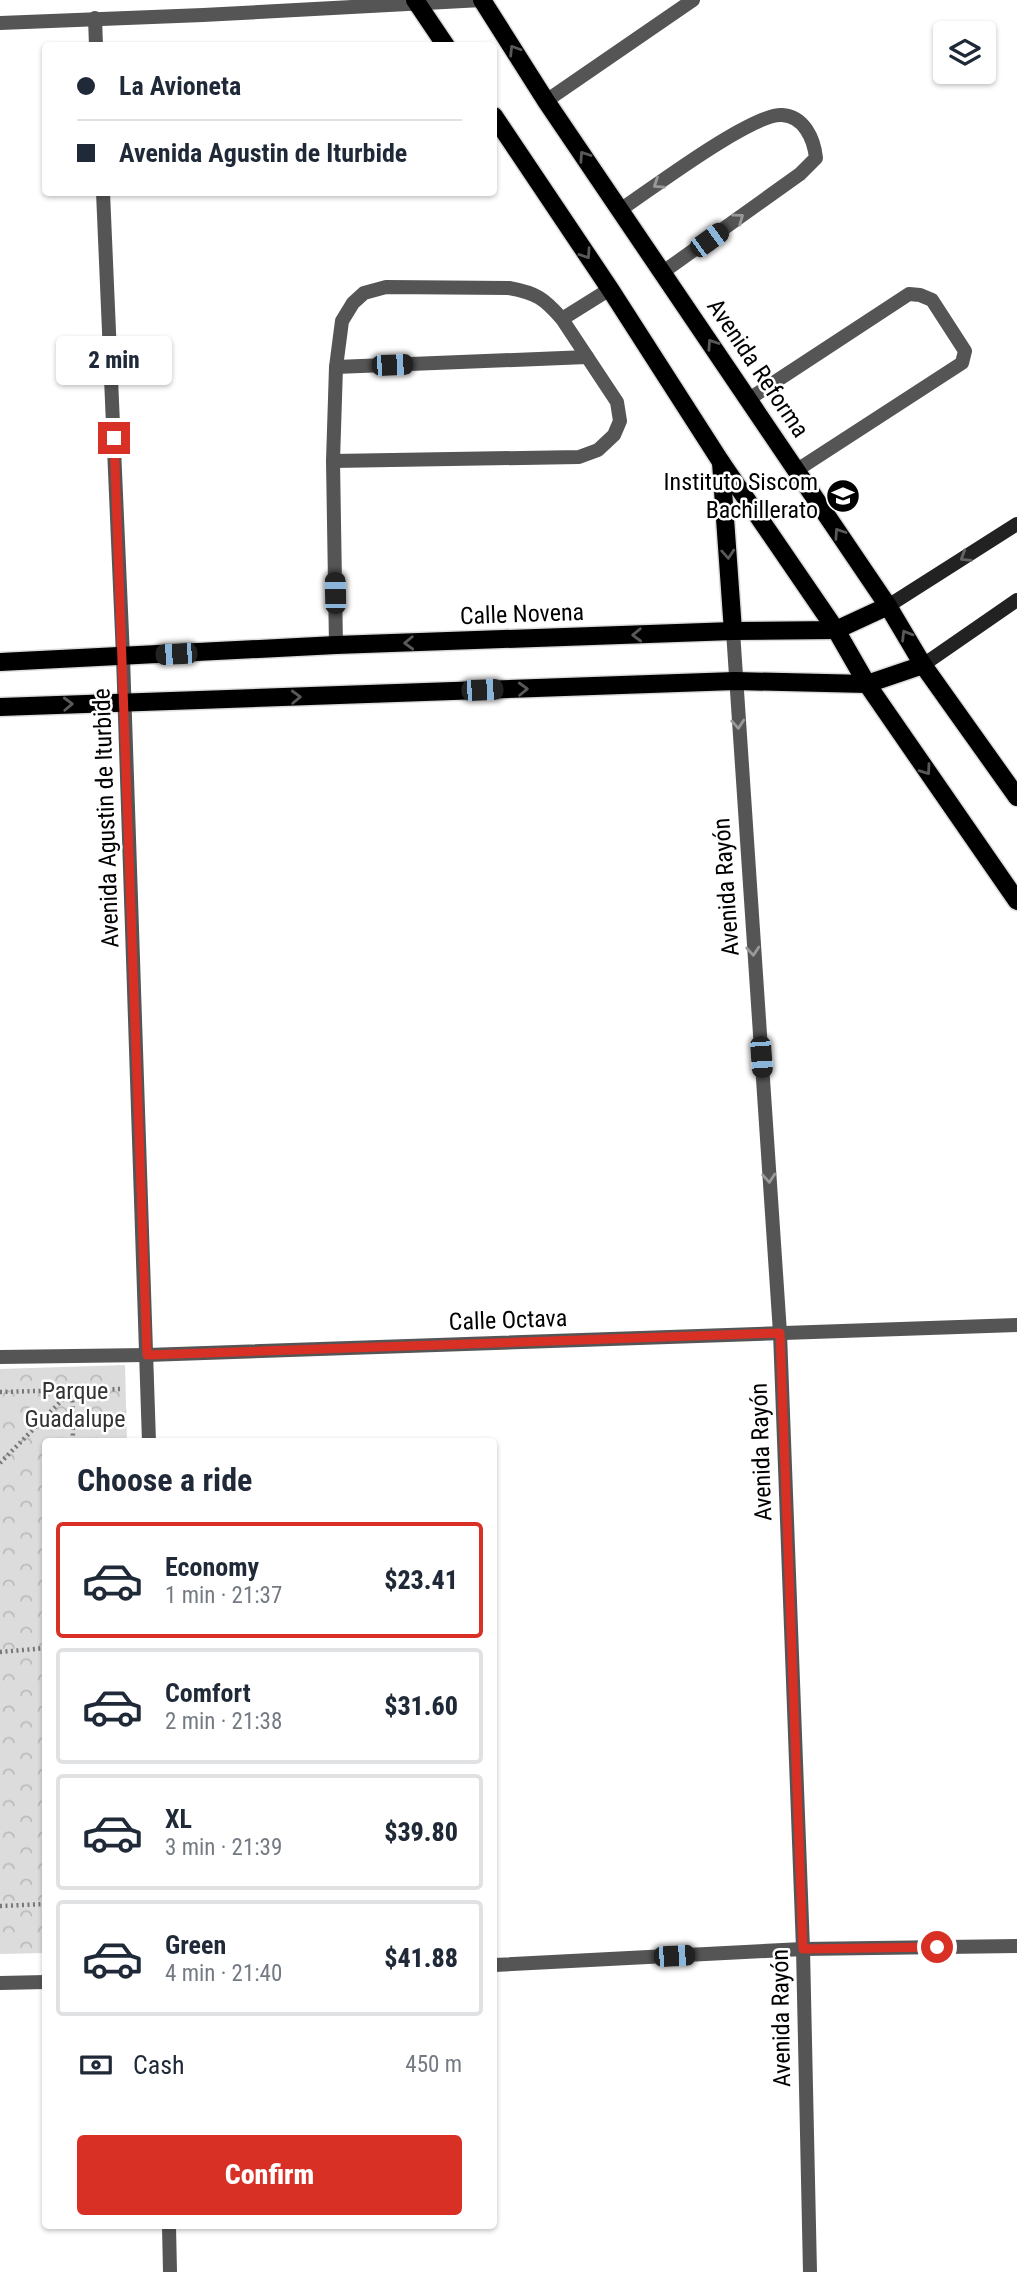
<!DOCTYPE html>
<meta charset="utf-8">
<style>
body{margin:0;font-family:"Roboto Condensed",sans-serif;background:#f6f6f7;color:#1f2937;height:100vh;display:flex;flex-direction:column;font-size:26px;white-space:nowrap}
*{box-sizing:border-box;margin:0}
p{font-size:23px;color:#747a83}
.icon{flex:none;width:38px;height:38px;fill:none;stroke:currentColor;stroke-width:2;stroke-linecap:round;stroke-linejoin:round}
.map{position:relative;flex:1;overflow:hidden}
.panel{position:absolute;left:42px;top:1438px;width:455px;height:791px;display:flex;flex-direction:column;background:#fff;border-radius:7px;box-shadow:0 2px 5px #0004}
.panel>*{flex:none}
.hud{position:absolute;left:42px;top:42px;width:455px;height:154px;border-radius:7px;box-shadow:0 2px 5px #0004;display:grid;align-content:center;height:154px;padding:0 35px;background:#fff}
.tools{position:absolute;left:933px;top:21px;display:grid;gap:14px}
.tools a{display:grid;place-items:center;width:63px;height:63px;border-radius:7px;background:#fff;box-shadow:0 2px 5px #0004;font-size:35px}
.end{position:absolute;width:32px;height:32px;margin:-16px;border:9px solid #d93025;background:#fff;box-shadow:0 0 0 4px #fff}
.from{border-radius:50%}
.bubble{position:absolute;height:49px;border-radius:7px;background:#fff;box-shadow:0 2px 5px #0004;font-size:23px;font-weight:800;line-height:49px;text-align:center}
.car{position:absolute;width:21px;height:42px;margin:-21px -10px;border-radius:9px;box-shadow:0 0 5px 2px #0007;background:linear-gradient(#222 24%,#8ab4d8 0 40%,#222 0 76%,#8ab4d8 0 86%,#222 0)}
.hud b{display:flex;align-items:center;gap:24px;height:66px;font-size:26px}
.hud b+b{border-top:2px solid #e0e1e3}
.hud i{width:18px;height:18px;background:#1f2937}
ul{padding:0;list-style:none}
li{display:flex;align-items:center;gap:21px;height:116px;margin:0 14px 10px;padding:0 21px;border:4px solid #e0e1e3;border-radius:7px}
li div{flex:1}
li b{display:block;font-size:26px}
li em{font-style:normal;font-weight:800}
li.on{border-color:#d93025}
li>.icon{width:63px;height:63px;stroke-width:1.5}
h2{padding:0 35px;font-size:32px;line-height:84px}
.pay{display:flex;align-items:center;gap:18px;height:77px;padding:0 35px;font-size:26px}
.pay p{margin-inline-start:auto}
.cta{display:flex;gap:14px;margin-top:auto;padding:14px 35px}
.cta a{flex:1;height:80px;border-radius:7px;background:#d93025;color:#fff;font-size:28px;font-weight:800;line-height:80px;text-align:center}
.map>svg:first-child{display:block}
.forest{fill:url(#forest-crowns)}
.lines{fill:none;stroke-linecap:round;stroke-linejoin:round}
.primary-casing{stroke:#dbdbdb;stroke-width:21}
.path{stroke:#777;stroke-width:4.5;stroke-dasharray:2 3.5;stroke-linecap:butt}
.lane{stroke:#555;stroke-width:14}
.street{stroke:#555;stroke-width:14}
.secondary{stroke:#222;stroke-width:14}
.primary{stroke:#000;stroke-width:18}
.oneway{stroke:#595959}
.oneway2{stroke:#999}
.oneway3{stroke:#646464}
.route{stroke:#d93025;stroke-width:9}
.labels{text-anchor:middle;stroke-width:5;stroke-linejoin:round;paint-order:stroke}
.street-label{font-size:24px;fill:#000;stroke:#fff}
.poi-label{font-size:24px;fill:#000;stroke:#fff;text-anchor:end}
.park-label{font-size:24px;fill:#333;stroke:#fff}
</style>
<div class="map">
<svg width="1017" height="2272" viewBox="0 0 1017 2272">
<defs>
<pattern id="forest-crowns" width="20" height="18" patternUnits="userSpaceOnUse" patternTransform="scale(1.75)"><rect width="20" height="18" fill="#dcdcdc"/><path d="M2 6a3 3 0 1 1 6 0M12 15a3 3 0 1 1 6 0" fill="none" stroke="#bbb"/></pattern>
</defs>
<rect width="100%" height="100%" fill="#fff"/>
<!-- forest -->
<polygon class="forest" points="125,1365 127,1442 46,1442 45,1953 0,1954 0,1369"/>
<g class="lines">
<!-- primary casing -->
<g class="primary-casing">
<g id="primary">
<polyline points="415,0 446,46"/>
<polyline points="482,0 546,101 888,606 923,665 1017,797"/>
<polyline points="494,116 610,289 721,462 836,630 867,684 1017,901"/>
<polyline points="721,462 733,631"/>
<polyline points="0,662 336,645 733,631 836,630 888,606"/>
<polyline points="0,707 735,681 867,684 923,665"/>
</g>
</g>
<!-- path -->
<g class="path">
<polyline points="0,1392 72,1390 73,1442"/>
<polyline points="0,1463 72,1390 123,1389"/>
<polyline points="0,1652 46,1648"/>
<polyline points="0,1906 46,1904"/>
</g>
<!-- lane -->
<g class="lane">
<path d="M 620,210 C 650,190 752,113 782,115 C 804,116 814,139 816,158 L 800,174 L 663,272"/>
<path d="M 562,319 C 544,298 536,293 509,288 L 386,287 L 364,293 L 353,303 L 342,321 L 336,367 L 333,461 L 579,457 L 598,450 L 614,435 L 620,421 L 617,402 L 562,319 L 610,289"/>
<polyline points="336,367 587,357"/>
<polyline points="749,399 909,294 920,295 932,300 965,351 962,363 797,470"/>
<polyline points="333,461 336,645"/>
</g>
<!-- street -->
<g class="street">
<polyline points="95,18 96,46"/>
<polyline points="0,23 203,15 482,0"/>
<polyline points="546,101 693,0"/>
<polyline points="103,192 123,657 149,1442"/>
<polyline points="733,631 780,1333 803,1949 810,2272"/>
<polyline points="0,1357 147,1355 1017,1325"/>
<polyline points="494,1965 803,1949 1017,1946"/>
<polyline points="0,1983 46,1982"/>
<polyline points="169,2226 170,2272"/>
</g>
<!-- secondary -->
<g class="secondary">
<polyline points="888,606 1017,524"/>
<polyline points="923,665 1017,600"/>
</g>
<!-- primary -->
<use href="#primary" class="primary"/>
</g>
<!-- one-way arrows -->
<defs><path id="oneway-chevron" d="M-2-3.5L2.5 0L-2 3.5" fill="none" stroke-width="1.6" stroke-linecap="round" stroke-linejoin="round" transform="scale(1.75)"/></defs>
<g class="oneway">
<use href="#oneway-chevron" transform="translate(514 50) rotate(-122)"/>
<use href="#oneway-chevron" transform="translate(584 156) rotate(-124)"/>
<use href="#oneway-chevron" transform="translate(586 254) rotate(56)"/>
<use href="#oneway-chevron" transform="translate(712 344) rotate(-124)"/>
<use href="#oneway-chevron" transform="translate(839 533) rotate(-124)"/>
<use href="#oneway-chevron" transform="translate(728 554) rotate(86)"/>
<use href="#oneway-chevron" transform="translate(637 635) rotate(178)"/>
<use href="#oneway-chevron" transform="translate(906 635) rotate(-121)"/>
<use href="#oneway-chevron" transform="translate(409 643) rotate(178)"/>
<use href="#oneway-chevron" transform="translate(523 689) rotate(-2)"/>
<use href="#oneway-chevron" transform="translate(296 697) rotate(-2)"/>
<use href="#oneway-chevron" transform="translate(68 704) rotate(-2)"/>
<use href="#oneway-chevron" transform="translate(926 770) rotate(55)"/>
</g>
<g class="oneway2">
<use href="#oneway-chevron" transform="translate(658 184) rotate(146)"/>
<use href="#oneway-chevron" transform="translate(739 218) rotate(-36)"/>
<use href="#oneway-chevron" transform="translate(738 724) rotate(86)"/>
<use href="#oneway-chevron" transform="translate(753 951) rotate(86)"/>
<use href="#oneway-chevron" transform="translate(769 1178) rotate(86)"/>
</g>
<use class="oneway3" href="#oneway-chevron" transform="translate(965 557) rotate(148)"/>
<g class="lines">
<!-- route -->
<polyline class="route" points="114,438 147,1355 780,1333 803,1949 937,1947"/>
</g>
<!-- icons -->
<defs>
<g id="university-disc" transform="scale(1.75)"><circle r="9.5" fill="#000" stroke="#fff"/><path d="M0-5L7-2L0 1L-7-2ZM-4 1L0 2.5L4 1V4Q0 6-4 4Z" fill="#fff"/></g>
</defs>
<g fill-rule="evenodd">
<use href="#university-disc" x="843" y="496"/>
</g>
<g class="labels">
<!-- street labels -->
<g class="street-label">
<text transform="translate(758 368) rotate(56)" y="8">Avenida Reforma</text>
<text transform="translate(522 614) rotate(-2)" y="8">Calle Novena</text>
<text transform="translate(106 818) rotate(-92)" y="8">Avenida Agustin de Iturbide</text>
<text transform="translate(726 887) rotate(-94)" y="8">Avenida Rayón</text>
<text transform="translate(508 1320) rotate(-2)" y="8">Calle Octava</text>
<text transform="translate(761 1452) rotate(-92)" y="8">Avenida Rayón</text>
<text transform="translate(781 2018) rotate(-91)" y="8">Avenida Rayón</text>
</g>
<!-- poi labels -->
<g class="poi-label">
<text x="818" y="490">Instituto Siscom<tspan x="818" dy="28">Bachillerato</tspan></text>
</g>
<!-- park labels -->
<g class="park-label">
<text x="75" y="1399">Parque<tspan x="75" dy="28">Guadalupe</tspan></text>
</g>
</g>
</svg>
<div class="tools">
<a><svg class="icon" aria-label="layers" viewBox="0 0 24 24"><path d="M12 4l9 5-9 5-9-5zM3 14l9 5 9-5"/></svg></a>
</div>
<i class="end from" style="left:937px;top:1947px"></i>
<i class="end" style="left:114px;top:438px"></i>
<div class="bubble" style="left:56px;top:336px;width:116px">2 min</div>
<i class="car" style="left:709px;top:240px;rotate:54deg"></i>
<i class="car" style="left:392px;top:365px;rotate:88deg"></i>
<i class="car" style="left:335px;top:593px;rotate:359deg"></i>
<i class="car" style="left:176px;top:654px;rotate:267deg"></i>
<i class="car" style="left:482px;top:690px;rotate:88deg"></i>
<i class="car" style="left:761px;top:1057px;rotate:176deg"></i>
<i class="car" style="left:674px;top:1956px;rotate:87deg"></i>
<div class="hud">
<b><i class="from"></i>La Avioneta</b>
<b><i></i>Avenida Agustin de Iturbide</b>
</div>
<section class="panel">
<h2>Choose a ride</h2>
<ul>
<li class="on"><svg class="icon" aria-label="car" viewBox="0 0 24 24"><path d="M5 17H2v-5l4-1 3-4h7l3 4 3 1v5h-3M9 17h6M6 11h13"/><circle cx="7" cy="17" r="2"/><circle cx="17" cy="17" r="2"/></svg><div><b>Economy</b><p>1 min · 21:37</p></div><em>$23.41</em></li>
<li><svg class="icon" aria-label="car" viewBox="0 0 24 24"><path d="M5 17H2v-5l4-1 3-4h7l3 4 3 1v5h-3M9 17h6M6 11h13"/><circle cx="7" cy="17" r="2"/><circle cx="17" cy="17" r="2"/></svg><div><b>Comfort</b><p>2 min · 21:38</p></div><em>$31.60</em></li>
<li><svg class="icon" aria-label="car" viewBox="0 0 24 24"><path d="M5 17H2v-5l4-1 3-4h7l3 4 3 1v5h-3M9 17h6M6 11h13"/><circle cx="7" cy="17" r="2"/><circle cx="17" cy="17" r="2"/></svg><div><b>XL</b><p>3 min · 21:39</p></div><em>$39.80</em></li>
<li><svg class="icon" aria-label="car" viewBox="0 0 24 24"><path d="M5 17H2v-5l4-1 3-4h7l3 4 3 1v5h-3M9 17h6M6 11h13"/><circle cx="7" cy="17" r="2"/><circle cx="17" cy="17" r="2"/></svg><div><b>Green</b><p>4 min · 21:40</p></div><em>$41.88</em></li>
</ul>
<div class="pay"><svg class="icon" aria-label="cash" viewBox="0 0 24 24"><path d="M3 7h18v10H3z"/><circle cx="12" cy="12" r="2"/></svg>Cash<p>450 m</p></div>
<div class="cta"><a>Confirm</a></div>
</section>
</div>
